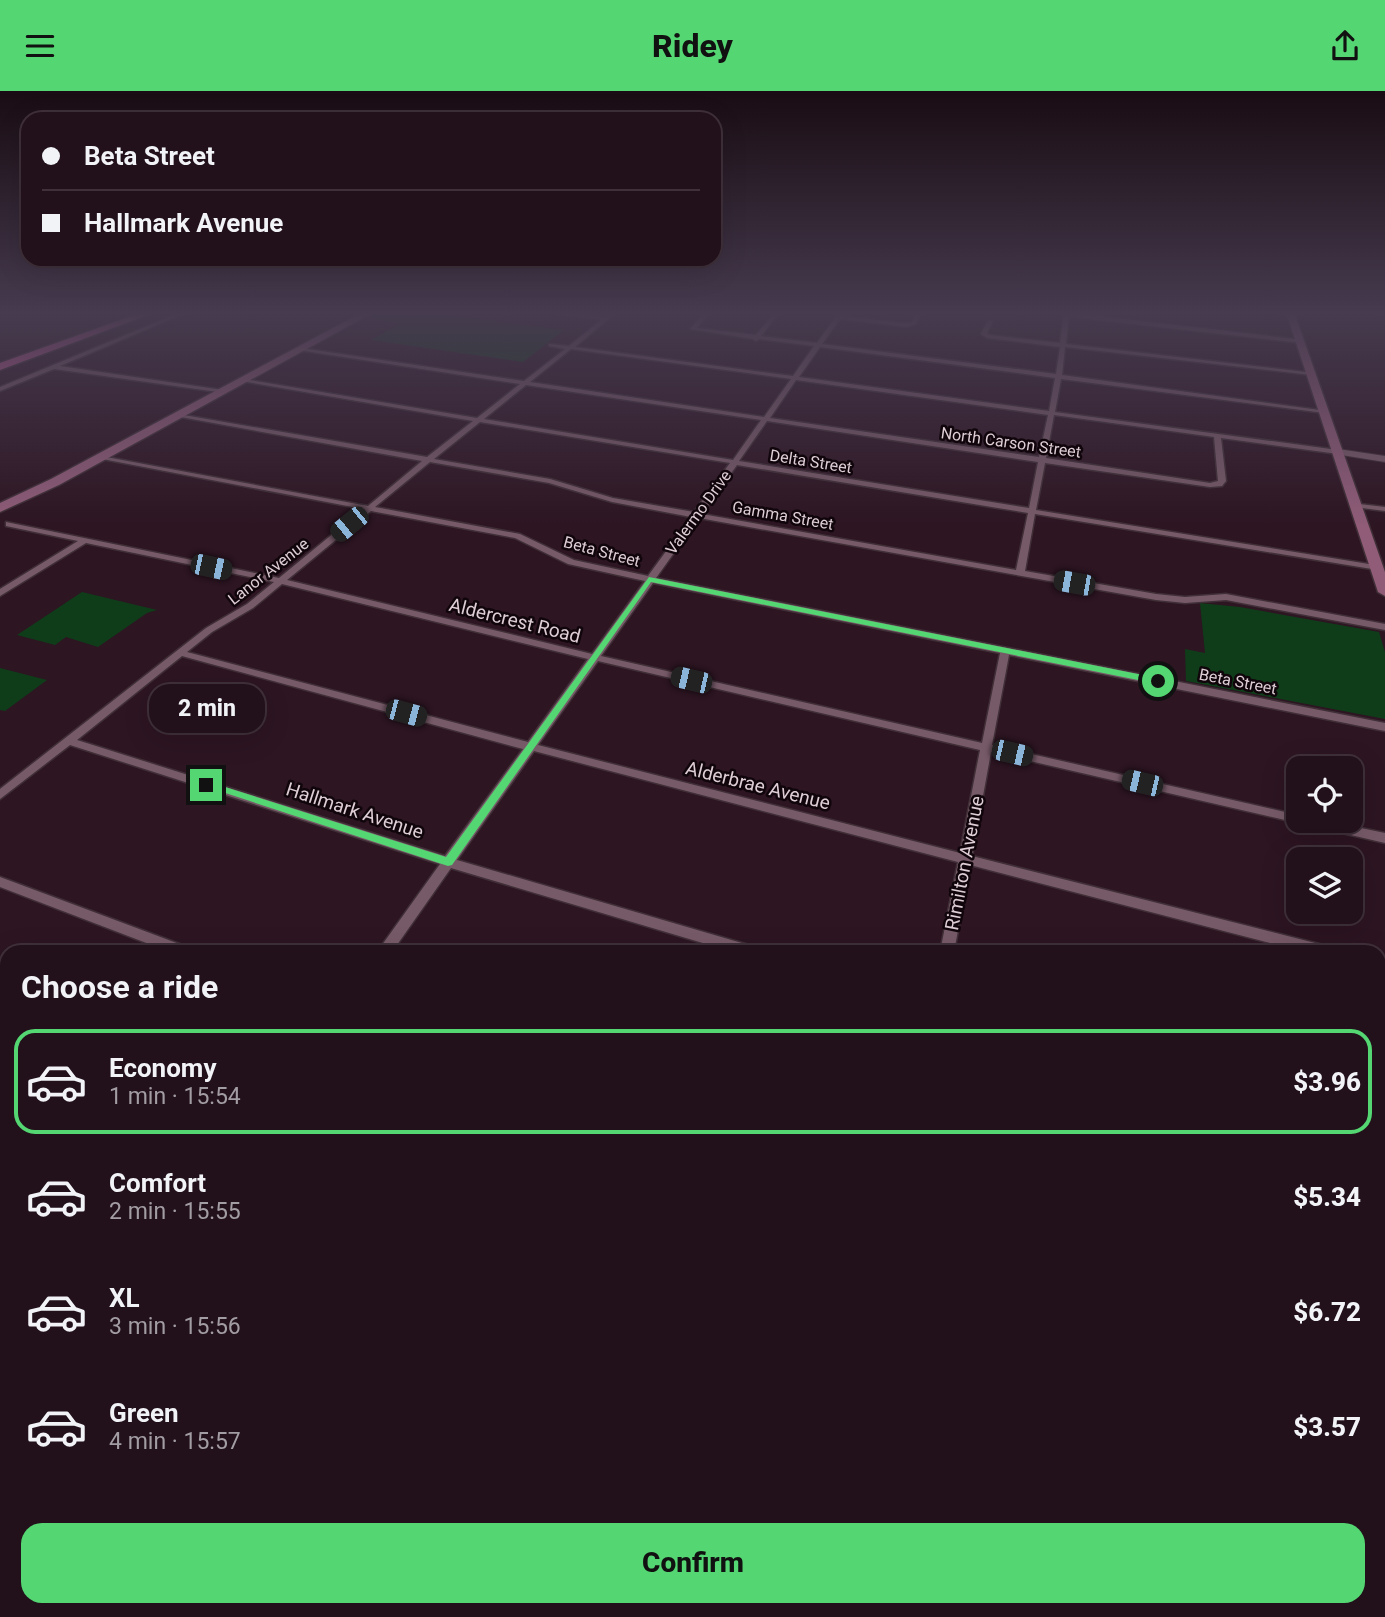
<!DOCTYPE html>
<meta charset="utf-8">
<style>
body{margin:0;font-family:Roboto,sans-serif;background:#2e1e27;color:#f1f3f6;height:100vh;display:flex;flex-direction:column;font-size:26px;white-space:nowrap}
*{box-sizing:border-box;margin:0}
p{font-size:23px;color:#a29da2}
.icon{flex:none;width:38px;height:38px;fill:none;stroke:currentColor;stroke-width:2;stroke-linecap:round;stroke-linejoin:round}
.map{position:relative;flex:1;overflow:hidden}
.sheet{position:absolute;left:0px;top:854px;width:1386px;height:672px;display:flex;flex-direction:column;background:#22101a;border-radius:21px 21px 0 0;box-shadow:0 7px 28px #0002,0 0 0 2px #3f3039}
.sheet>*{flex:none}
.banner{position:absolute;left:21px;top:21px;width:700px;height:154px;border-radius:21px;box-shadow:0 7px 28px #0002,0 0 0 2px #3f3039;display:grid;align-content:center;height:154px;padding:0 21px;background:#22101a}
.buttons{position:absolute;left:1286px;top:665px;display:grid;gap:14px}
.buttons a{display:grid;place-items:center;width:77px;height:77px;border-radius:14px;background:#22101a;box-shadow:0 7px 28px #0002,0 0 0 2px #3f3039;font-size:35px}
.end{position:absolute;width:32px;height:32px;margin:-16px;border:9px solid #54d672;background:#111;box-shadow:0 0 0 4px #111}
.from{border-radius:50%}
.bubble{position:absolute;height:49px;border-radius:21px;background:#22101a;box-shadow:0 7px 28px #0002,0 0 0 2px #3f3039;font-size:23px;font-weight:800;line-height:49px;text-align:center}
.car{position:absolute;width:21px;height:42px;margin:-21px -10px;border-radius:9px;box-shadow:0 0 5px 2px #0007;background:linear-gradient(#222 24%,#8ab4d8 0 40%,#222 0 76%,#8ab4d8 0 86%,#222 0)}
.banner b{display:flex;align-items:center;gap:24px;height:66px;font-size:26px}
.banner b+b{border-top:2px solid #3f3039}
.banner i{width:18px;height:18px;background:#f1f3f6}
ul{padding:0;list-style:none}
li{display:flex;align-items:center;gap:21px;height:105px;margin:0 14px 10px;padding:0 7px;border:4px solid transparent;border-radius:21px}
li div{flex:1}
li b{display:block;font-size:26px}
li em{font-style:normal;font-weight:800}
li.current{border-color:#54d672}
li>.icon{width:63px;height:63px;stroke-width:1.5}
h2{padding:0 21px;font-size:32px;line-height:84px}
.button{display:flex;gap:14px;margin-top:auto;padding:14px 21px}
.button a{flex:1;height:80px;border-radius:21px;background:#54d672;color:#111;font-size:28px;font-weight:800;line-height:80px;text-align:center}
header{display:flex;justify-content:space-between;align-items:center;height:91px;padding:0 21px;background:#54d672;color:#111;font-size:32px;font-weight:800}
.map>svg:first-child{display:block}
.green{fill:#0f3d1a}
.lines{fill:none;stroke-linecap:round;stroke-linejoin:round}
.minor-casing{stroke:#402f37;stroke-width:3}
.tertiary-casing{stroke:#402f37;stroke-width:2}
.secondary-casing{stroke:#402f37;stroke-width:3}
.primary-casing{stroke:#402f37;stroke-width:3}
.motorway-casing{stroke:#402f37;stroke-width:3}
.minor{fill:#775a68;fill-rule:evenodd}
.tertiary{fill:#775a68;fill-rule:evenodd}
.secondary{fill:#905c78;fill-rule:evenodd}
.primary{fill:#aa5d87;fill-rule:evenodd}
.motorway{fill:#cc5f9c;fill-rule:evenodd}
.route{fill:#54d672}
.labels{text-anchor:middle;stroke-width:5;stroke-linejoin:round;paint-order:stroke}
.far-street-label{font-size:16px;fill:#decdd5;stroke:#0f050a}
.street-label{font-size:19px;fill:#decdd5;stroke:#0f050a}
</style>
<header><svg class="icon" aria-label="menu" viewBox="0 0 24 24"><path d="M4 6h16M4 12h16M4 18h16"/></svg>Ridey<svg class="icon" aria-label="share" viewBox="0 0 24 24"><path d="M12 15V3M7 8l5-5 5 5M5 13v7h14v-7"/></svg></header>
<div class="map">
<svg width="1385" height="1526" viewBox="0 0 1385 1526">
<rect width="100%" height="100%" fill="#2d1522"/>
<!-- green -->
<g class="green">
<polygon points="380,221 413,225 425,221 564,239 523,271 371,249 399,233 369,227"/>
<polygon points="82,501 157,519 147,522 98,556 66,546 55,554 17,544"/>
<polygon points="1200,512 1240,516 1379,541 1385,561 1385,628 1186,590 1185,558 1205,562"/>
<polygon points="0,577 47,589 5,620 0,619"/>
</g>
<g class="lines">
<!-- minor casing -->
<g class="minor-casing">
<g id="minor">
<polygon points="181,221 188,221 60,275 223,299 225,300 225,302 54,278 0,300 0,296"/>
<path d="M 547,221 L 605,226 L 611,221 L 617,221 L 575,256 L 793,285 L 814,255 L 759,248 L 756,250 L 753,248 L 690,238 L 705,221 L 710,221 L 697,237 L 756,244 L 775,221 L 780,221 L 761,245 L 817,252 L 839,221 L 844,221 L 842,225 L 906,232 L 912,231 L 916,221 L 922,221 L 916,233 L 906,236 L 840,228 L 822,253 L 1056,283 L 1060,256 L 987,247 L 981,243 L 988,229 L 993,230 L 987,242 L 990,244 L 1060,252 L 1064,221 L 1303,249 L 1301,252 L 1069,226 L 1066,253 L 1314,282 L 1311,284 L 1065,256 L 1062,284 L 1327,320 L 1324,322 L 1061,288 L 1055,321 L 1338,359 L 1342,361 L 1338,363 L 1221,347 L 1226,390 L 1222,395 L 1210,396 L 1045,372 L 1036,419 L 1375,474 L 1379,477 L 1378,479 L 1035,423 L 1025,480 L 1156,503 L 1185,506 L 1226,503 L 1385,533 L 1385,539 L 1226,509 L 1185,512 L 1156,509 L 699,427 L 656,487 L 1385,632 L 1385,640 L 1009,564 L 992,654 L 1298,724 L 1298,730 L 1327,730 L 1385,742 L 1385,752 L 1308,734 L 1302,731 L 1298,732 L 991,661 L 972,765 L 1327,855 L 1332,857 L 1334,861 L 1305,861 L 970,774 L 954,861 L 940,861 L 958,771 L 534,660 L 457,769 L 752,855 L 757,857 L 759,861 L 733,861 L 451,777 L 392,861 L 377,861 L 440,773 L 70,654 L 0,708 L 0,698 L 206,537 L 247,513 L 274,491 L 86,452 L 0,505 L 0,498 L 78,450 L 6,435 L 6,431 L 279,487 L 363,418 L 97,367 L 101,365 L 368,415 L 422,370 L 175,325 L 178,323 L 427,366 L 473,330 L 241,290 L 244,288 L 477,327 L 520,293 L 298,259 L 301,257 L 524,290 L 565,258 L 549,255 L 549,253 L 569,255 L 601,229 ZM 820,256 L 1055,287 L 1049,320 L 799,286 ZM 571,258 L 791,288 L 764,326 L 530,291 ZM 796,289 L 1048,324 L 1039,366 L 770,327 ZM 526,294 L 761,329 L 733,369 L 484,328 ZM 1054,324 L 1214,346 L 1218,390 L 1210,392 L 1046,367 ZM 767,330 L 1038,371 L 1029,417 L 739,370 ZM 480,331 L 730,372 L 694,421 L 613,407 L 550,388 L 434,368 ZM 430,371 L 549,392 L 612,411 L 691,426 L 648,485 L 574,469 L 520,443 L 375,416 ZM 737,374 L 1028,422 L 1016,479 L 702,423 ZM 371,420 L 515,447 L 568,473 L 645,490 L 592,563 L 287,489 ZM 653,492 L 1000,562 L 982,652 L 601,565 ZM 282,493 L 588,568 L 528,651 L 187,561 L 212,541 L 253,517 ZM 182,565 L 523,658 L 445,765 L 77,649 ZM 598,570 L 980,659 L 960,762 L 538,654 Z"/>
<polygon points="1368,221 1385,221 1385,225"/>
<polygon points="1351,412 1385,416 1385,420 1354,416 1350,414"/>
<polygon points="0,786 190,857 192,861 170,861 0,796"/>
<polygon points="1379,869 1385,870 1385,882 1379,881"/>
<polygon points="0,1028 7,1031 7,1047 0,1044"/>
<polygon points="1379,1040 1385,1042 1385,1058 1379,1056"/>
<polygon points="1379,1282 1385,1283 1385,1303 1379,1300"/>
<polygon points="7,1384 7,1411 0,1414 0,1387"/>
<polygon points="45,1519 69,1519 66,1526 42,1526"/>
<polygon points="813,1519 835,1519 834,1526 812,1526"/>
<polygon points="1071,1519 1106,1519 1109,1526 1074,1526"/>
</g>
</g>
<!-- tertiary casing -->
<g class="tertiary-casing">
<polygon id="tertiary" points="1338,358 1385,365 1385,371 1335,363 1333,361"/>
</g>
<!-- secondary casing -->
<g class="secondary-casing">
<g id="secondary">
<polygon points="363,221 374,221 59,394 0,421 0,412 51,388"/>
<polygon points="1286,221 1294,221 1385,481 1385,505 1378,501"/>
</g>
</g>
<!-- primary casing -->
<g class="primary-casing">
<g id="primary">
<polygon points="0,1442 7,1445 7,1483 0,1480"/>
<polygon points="73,1519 120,1519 123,1526 76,1526"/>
</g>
</g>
<!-- motorway casing -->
<g class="motorway-casing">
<polygon id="motorway" points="143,221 156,221 0,279 0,272"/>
</g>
<!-- minor -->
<use href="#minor" class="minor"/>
<!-- tertiary -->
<use href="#tertiary" class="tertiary"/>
<!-- secondary -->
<use href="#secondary" class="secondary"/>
<!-- primary -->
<use href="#primary" class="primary"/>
<!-- motorway -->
<use href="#motorway" class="motorway"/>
</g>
<!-- sky -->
<linearGradient id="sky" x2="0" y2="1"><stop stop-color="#190c13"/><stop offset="0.51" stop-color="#463b4f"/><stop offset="1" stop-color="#463b4f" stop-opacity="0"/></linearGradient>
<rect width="1385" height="435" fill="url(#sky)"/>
<!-- route -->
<polygon class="route" points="649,486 1158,587 1163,590 1158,593 651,491 452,774 448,775 201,694 206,690 446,766"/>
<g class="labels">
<!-- far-street labels -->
<g class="far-street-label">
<text transform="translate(1011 351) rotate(8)" y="6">North Carson Street</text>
<text transform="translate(811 370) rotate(9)" y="6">Delta Street</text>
<text transform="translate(698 421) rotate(-54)" y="6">Valermo Drive</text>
<text transform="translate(783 424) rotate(10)" y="6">Gamma Street</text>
<text transform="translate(602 460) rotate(15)" y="6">Beta Street</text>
<text transform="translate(268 480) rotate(-38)" y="6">Lanor Avenue</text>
<text transform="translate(1238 590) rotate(11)" y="6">Beta Street</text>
</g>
<!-- street labels -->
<g class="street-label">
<text transform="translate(515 529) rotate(14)" y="7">Aldercrest Road</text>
<text transform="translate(758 694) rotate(14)" y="7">Alderbrae Avenue</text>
<text transform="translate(355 719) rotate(18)" y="7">Hallmark Avenue</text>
<text transform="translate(964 772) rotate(-79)" y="7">Rimilton Avenue</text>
</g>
</g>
</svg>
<div class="buttons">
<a><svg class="icon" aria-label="locate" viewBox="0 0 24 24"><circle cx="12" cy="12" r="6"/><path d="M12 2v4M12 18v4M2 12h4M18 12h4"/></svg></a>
<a><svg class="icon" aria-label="layers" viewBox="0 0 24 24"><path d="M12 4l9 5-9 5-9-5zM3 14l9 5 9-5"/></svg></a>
</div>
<i class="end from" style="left:1158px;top:590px"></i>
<i class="end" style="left:206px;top:694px"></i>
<div class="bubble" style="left:149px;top:593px;width:116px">2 min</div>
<i class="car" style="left:349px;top:433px;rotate:231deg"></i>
<i class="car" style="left:211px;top:476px;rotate:102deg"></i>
<i class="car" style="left:1074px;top:492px;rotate:280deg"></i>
<i class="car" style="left:691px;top:589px;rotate:283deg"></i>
<i class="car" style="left:406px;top:622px;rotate:105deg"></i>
<i class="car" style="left:1012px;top:662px;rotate:103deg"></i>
<i class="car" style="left:1142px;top:692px;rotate:283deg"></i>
<div class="banner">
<b><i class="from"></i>Beta Street</b>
<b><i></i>Hallmark Avenue</b>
</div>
<section class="sheet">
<h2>Choose a ride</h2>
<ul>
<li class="current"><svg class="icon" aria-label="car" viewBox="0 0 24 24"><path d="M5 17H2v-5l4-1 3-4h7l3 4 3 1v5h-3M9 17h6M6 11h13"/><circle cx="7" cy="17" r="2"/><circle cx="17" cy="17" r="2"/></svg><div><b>Economy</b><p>1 min · 15:54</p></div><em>$3.96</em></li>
<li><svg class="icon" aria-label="car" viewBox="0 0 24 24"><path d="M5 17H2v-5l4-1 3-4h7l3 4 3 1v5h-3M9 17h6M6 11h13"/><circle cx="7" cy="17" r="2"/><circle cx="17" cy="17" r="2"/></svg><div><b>Comfort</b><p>2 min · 15:55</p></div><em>$5.34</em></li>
<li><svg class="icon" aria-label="car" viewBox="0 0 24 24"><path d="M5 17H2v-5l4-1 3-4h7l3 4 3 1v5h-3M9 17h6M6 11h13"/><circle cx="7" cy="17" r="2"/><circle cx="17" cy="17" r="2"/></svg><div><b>XL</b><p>3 min · 15:56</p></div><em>$6.72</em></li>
<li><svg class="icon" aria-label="car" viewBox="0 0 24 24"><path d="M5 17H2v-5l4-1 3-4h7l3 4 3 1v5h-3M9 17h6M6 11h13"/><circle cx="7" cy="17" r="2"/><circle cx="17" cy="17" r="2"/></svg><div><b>Green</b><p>4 min · 15:57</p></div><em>$3.57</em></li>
</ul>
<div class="button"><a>Confirm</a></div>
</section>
</div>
